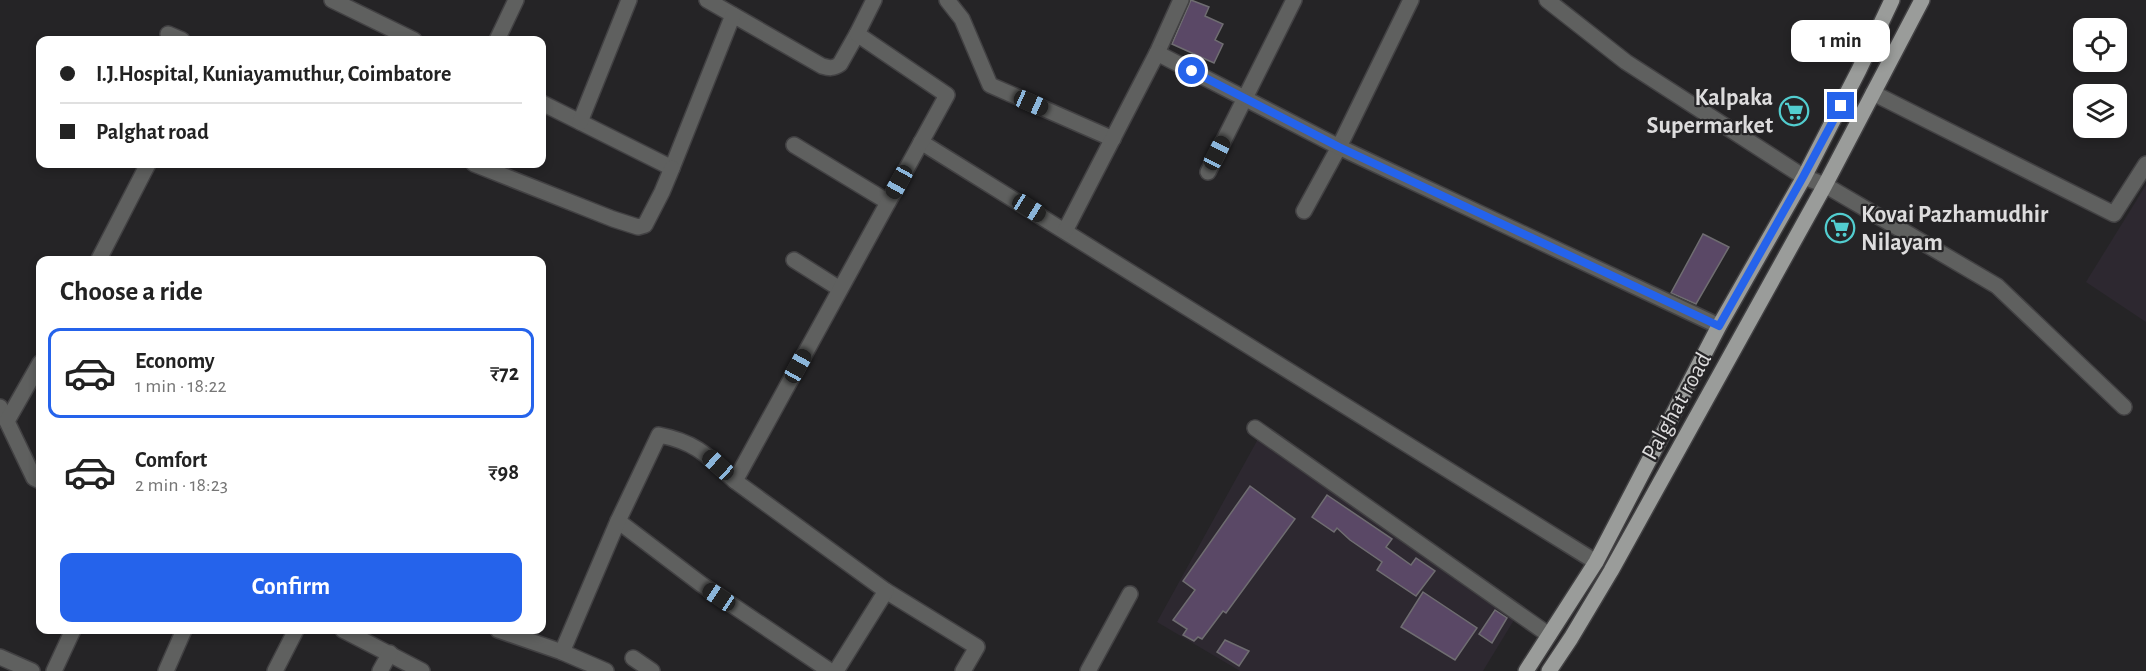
<!DOCTYPE html>
<meta charset="utf-8">
<style>
body{margin:0;font-family:"Alegreya Sans",sans-serif;background:#f6f6f6;color:#222;height:100vh;display:flex;flex-direction:column;font-size:22px;white-space:nowrap}
*{box-sizing:border-box;margin:0}
p{font-size:20px;color:#767676}
.icon{flex:none;width:33px;height:33px;fill:none;stroke:currentColor;stroke-width:2;stroke-linecap:round;stroke-linejoin:round}
.map{position:relative;flex:1;overflow:hidden}
.panel{position:absolute;left:36px;top:256px;width:510px;height:378px;display:flex;flex-direction:column;background:#fff;border-radius:12px;box-shadow:0 3px 9px #0003}
.panel>*{flex:none}
.top-card{position:absolute;left:36px;top:36px;width:510px;height:132px;border-radius:12px;box-shadow:0 3px 9px #0003;display:grid;align-content:center;height:132px;padding:0 24px;background:#fff}
.fabs{position:absolute;left:2073px;top:18px;display:grid;gap:12px}
.fabs a{display:grid;place-items:center;width:54px;height:54px;border-radius:12px;background:#fff;box-shadow:0 3px 9px #0003;font-size:30px}
.end{position:absolute;width:27px;height:27px;margin:-14px;border:8px solid #2563eb;background:#fff;box-shadow:0 0 0 3px #fff}
.from{border-radius:50%}
.bubble{position:absolute;height:42px;border-radius:12px;background:#fff;box-shadow:0 3px 9px #0003;font-size:20px;font-weight:600;line-height:42px;text-align:center}
.car{position:absolute;width:18px;height:36px;margin:-18px -9px;border-radius:8px;box-shadow:0 0 4px 2px #0007;background:linear-gradient(#222 24%,#8ab4d8 0 40%,#222 0 76%,#8ab4d8 0 86%,#222 0)}
.top-card b{display:flex;align-items:center;gap:21px;height:57px;font-size:22px}
.top-card b+b{border-top:2px solid #e0e0e0}
.top-card i{width:15px;height:15px;background:#222}
ul{padding:0;list-style:none}
li{display:flex;align-items:center;gap:18px;height:90px;margin:0 12px 9px;padding:0 12px;border:3px solid transparent;border-radius:12px}
li div{flex:1}
li b{display:block;font-size:22px}
li em{font-style:normal;font-weight:600}
li.current{border-color:#2563eb}
li>.icon{width:54px;height:54px;stroke-width:1.5}
h2{padding:0 24px;font-size:27px;line-height:72px}
.primary-button{display:flex;gap:12px;margin-top:auto;padding:12px 24px}
.primary-button a{flex:1;height:69px;border-radius:12px;background:#2563eb;color:#fff;font-size:24px;font-weight:600;line-height:69px;text-align:center}
.map>svg:first-child{display:block}
.built{fill:#2d2830}
.building{fill:#5a4866;stroke:#6f6d71;stroke-width:1.5}
.lines{fill:none;stroke-linecap:round;stroke-linejoin:round}
.minor-casing{stroke:#424143;stroke-width:18}
.tertiary-casing{stroke:#424143;stroke-width:18}
.primary-casing{stroke:#424143;stroke-width:18}
.minor{stroke:#5f605f;stroke-width:15}
.tertiary{stroke:#5f605f;stroke-width:15}
.primary{stroke:#9a9c9a;stroke-width:15}
.route{stroke:#2563eb;stroke-width:8}
.labels{text-anchor:middle;stroke-width:4.5;stroke-linejoin:round;paint-order:stroke}
.poi-label{font-size:24px;font-weight:bold;fill:#dddcdd;stroke:#252426;text-anchor:end}
.street-label{font-size:24px;fill:#dddcdd;stroke:#252426}
</style>
<div class="map">
<svg width="2146" height="671" viewBox="0 0 2146 671">
<rect width="100%" height="100%" fill="#252426"/>
<!-- built -->
<g class="built">
<polygon points="2146,185 2146,322 2086,282"/>
<polygon points="1258,439 1514,620 1483,671 1240,671 1157,622"/>
</g>
<!-- building -->
<g class="building">
<polygon points="1191,0 1209,7 1205,16 1223,24 1215,40 1223,44 1214,63 1172,44"/>
<polygon points="1703,234 1729,247 1696,304 1671,293"/>
<polygon points="1250,486 1295,519 1226,613 1223,611 1202,639 1198,637 1194,641 1183,635 1187,629 1173,620 1195,590 1183,581"/>
<polygon points="1327,495 1392,539 1386,547 1411,565 1416,558 1435,571 1416,596 1377,570 1382,562 1350,540 1337,528 1334,532 1312,517"/>
<polygon points="1423,592 1477,628 1455,660 1401,627"/>
<polygon points="1495,610 1507,618 1492,643 1479,634"/>
<polygon points="1225,640 1249,651 1239,666 1217,652"/>
</g>
<g class="lines">
<!-- minor casing -->
<g class="minor-casing">
<g id="minor">
<polyline points="332,0 414,40"/>
<path d="M 707,0 L 822,66 C 829,68 833,69 840,64 L 857,34"/>
<polyline points="947,0 962,19 990,85 1113,139"/>
<polyline points="168,34 182,40"/>
<polyline points="497,40 516,0"/>
<polyline points="1157,53 1181,0"/>
<polyline points="1873,93 2114,214 2146,164"/>
<polyline points="542,103 672,168 733,15"/>
<polyline points="580,122 629,0"/>
<polyline points="921,142 1596,562"/>
<polyline points="794,145 888,202"/>
<polyline points="474,164 613,219 638,227 645,225 662,192 672,168"/>
<polyline points="1208,172 1294,0"/>
<polyline points="1825,185 1997,286 2124,407"/>
<polyline points="1304,211 1339,147 1411,0"/>
<polyline points="1065,231 1157,53 1339,147 1719,326"/>
<polyline points="794,260 840,289"/>
<polyline points="98,261 148,164"/>
<polyline points="0,407 34,478 40,481"/>
<polyline points="7,421 40,363"/>
<polyline points="1255,428 1549,635"/>
<polyline points="618,521 701,584 830,671"/>
<polyline points="886,591 977,647 963,671"/>
<polyline points="343,630 422,671"/>
<polyline points="498,630 562,652"/>
<polyline points="0,657 32,671"/>
<polyline points="633,658 652,671"/>
<polyline points="54,671 73,630"/>
<polyline points="166,671 184,630"/>
<polyline points="275,671 296,630"/>
<polyline points="380,671 390,653"/>
<path d="M 606,671 L 562,652 L 618,521 L 659,435 C 696,442 708,456 735,481"/>
<polyline points="836,671 886,591 735,481 947,95 857,34 874,0"/>
<polyline points="1088,671 1130,594"/>
</g>
</g>
<!-- tertiary casing -->
<g class="tertiary-casing">
<polyline id="tertiary" points="1547,0 1626,62 1804,177 1825,185"/>
</g>
<!-- primary casing -->
<g class="primary-casing">
<g id="primary">
<polyline points="1526,671 1596,562 1719,326 1804,177 1859,70 1892,0"/>
<polyline points="1549,671 1571,638 1611,571 1825,185 1922,0"/>
</g>
</g>
<!-- minor -->
<use href="#minor" class="minor"/>
<!-- tertiary -->
<use href="#tertiary" class="tertiary"/>
<!-- primary -->
<use href="#primary" class="primary"/>
</g>
<g class="lines">
<!-- route -->
<polyline class="route" points="1192,71 1339,147 1719,326 1803,177 1841,106"/>
</g>
<!-- icons -->
<defs>
<g id="supermarket-ring" transform="scale(1.5)"><circle r="9.5" fill="#252426" stroke="#52cdcf" stroke-width="1.5"/><path d="M-6-5.5h2.5l.6 2H6L4.5 2H-2.5L-4.4-4H-6ZM-1.5 3.2a1.3 1.3 0 1 0 .1 0ZM3 3.2a1.3 1.3 0 1 0 .1 0Z" fill="#52cdcf"/></g>
</defs>
<g fill-rule="evenodd">
<use href="#supermarket-ring" x="1794" y="111"/>
<use href="#supermarket-ring" x="1840" y="228"/>
</g>
<g class="labels">
<!-- poi labels -->
<g class="poi-label">
<text x="1773" y="105">Kalpaka<tspan x="1773" dy="28">Supermarket</tspan></text>
<text x="1861" y="222" text-anchor="start">Kovai Pazhamudhir<tspan x="1861" dy="28">Nilayam</tspan></text>
</g>
<!-- street labels -->
<g class="street-label">
<text transform="translate(1676 406) rotate(-61)" y="8">Palghat road</text>
</g>
</g>
</svg>
<div class="fabs">
<a><svg class="icon" aria-label="locate" viewBox="0 0 24 24"><circle cx="12" cy="12" r="6"/><path d="M12 2v4M12 18v4M2 12h4M18 12h4"/></svg></a>
<a><svg class="icon" aria-label="layers" viewBox="0 0 24 24"><path d="M12 4l9 5-9 5-9-5zM3 14l9 5 9-5"/></svg></a>
</div>
<i class="end from" style="left:1192px;top:71px"></i>
<i class="end" style="left:1841px;top:106px"></i>
<div class="bubble" style="left:1791px;top:20px;width:99px">1 min</div>
<i class="car" style="left:1031px;top:103px;rotate:114deg"></i>
<i class="car" style="left:1217px;top:153px;rotate:27deg"></i>
<i class="car" style="left:899px;top:182px;rotate:209deg"></i>
<i class="car" style="left:1029px;top:208px;rotate:122deg"></i>
<i class="car" style="left:798px;top:366px;rotate:29deg"></i>
<i class="car" style="left:718px;top:465px;rotate:312deg"></i>
<i class="car" style="left:719px;top:597px;rotate:304deg"></i>
<div class="top-card">
<b><i class="from"></i>I.J.Hospital, Kuniayamuthur, Coimbatore</b>
<b><i></i>Palghat road</b>
</div>
<section class="panel">
<h2>Choose a ride</h2>
<ul>
<li class="current"><svg class="icon" aria-label="car" viewBox="0 0 24 24"><path d="M5 17H2v-5l4-1 3-4h7l3 4 3 1v5h-3M9 17h6M6 11h13"/><circle cx="7" cy="17" r="2"/><circle cx="17" cy="17" r="2"/></svg><div><b>Economy</b><p>1 min · 18:22</p></div><em>₹72</em></li>
<li><svg class="icon" aria-label="car" viewBox="0 0 24 24"><path d="M5 17H2v-5l4-1 3-4h7l3 4 3 1v5h-3M9 17h6M6 11h13"/><circle cx="7" cy="17" r="2"/><circle cx="17" cy="17" r="2"/></svg><div><b>Comfort</b><p>2 min · 18:23</p></div><em>₹98</em></li>
</ul>
<div class="primary-button"><a>Confirm</a></div>
</section>
</div>
